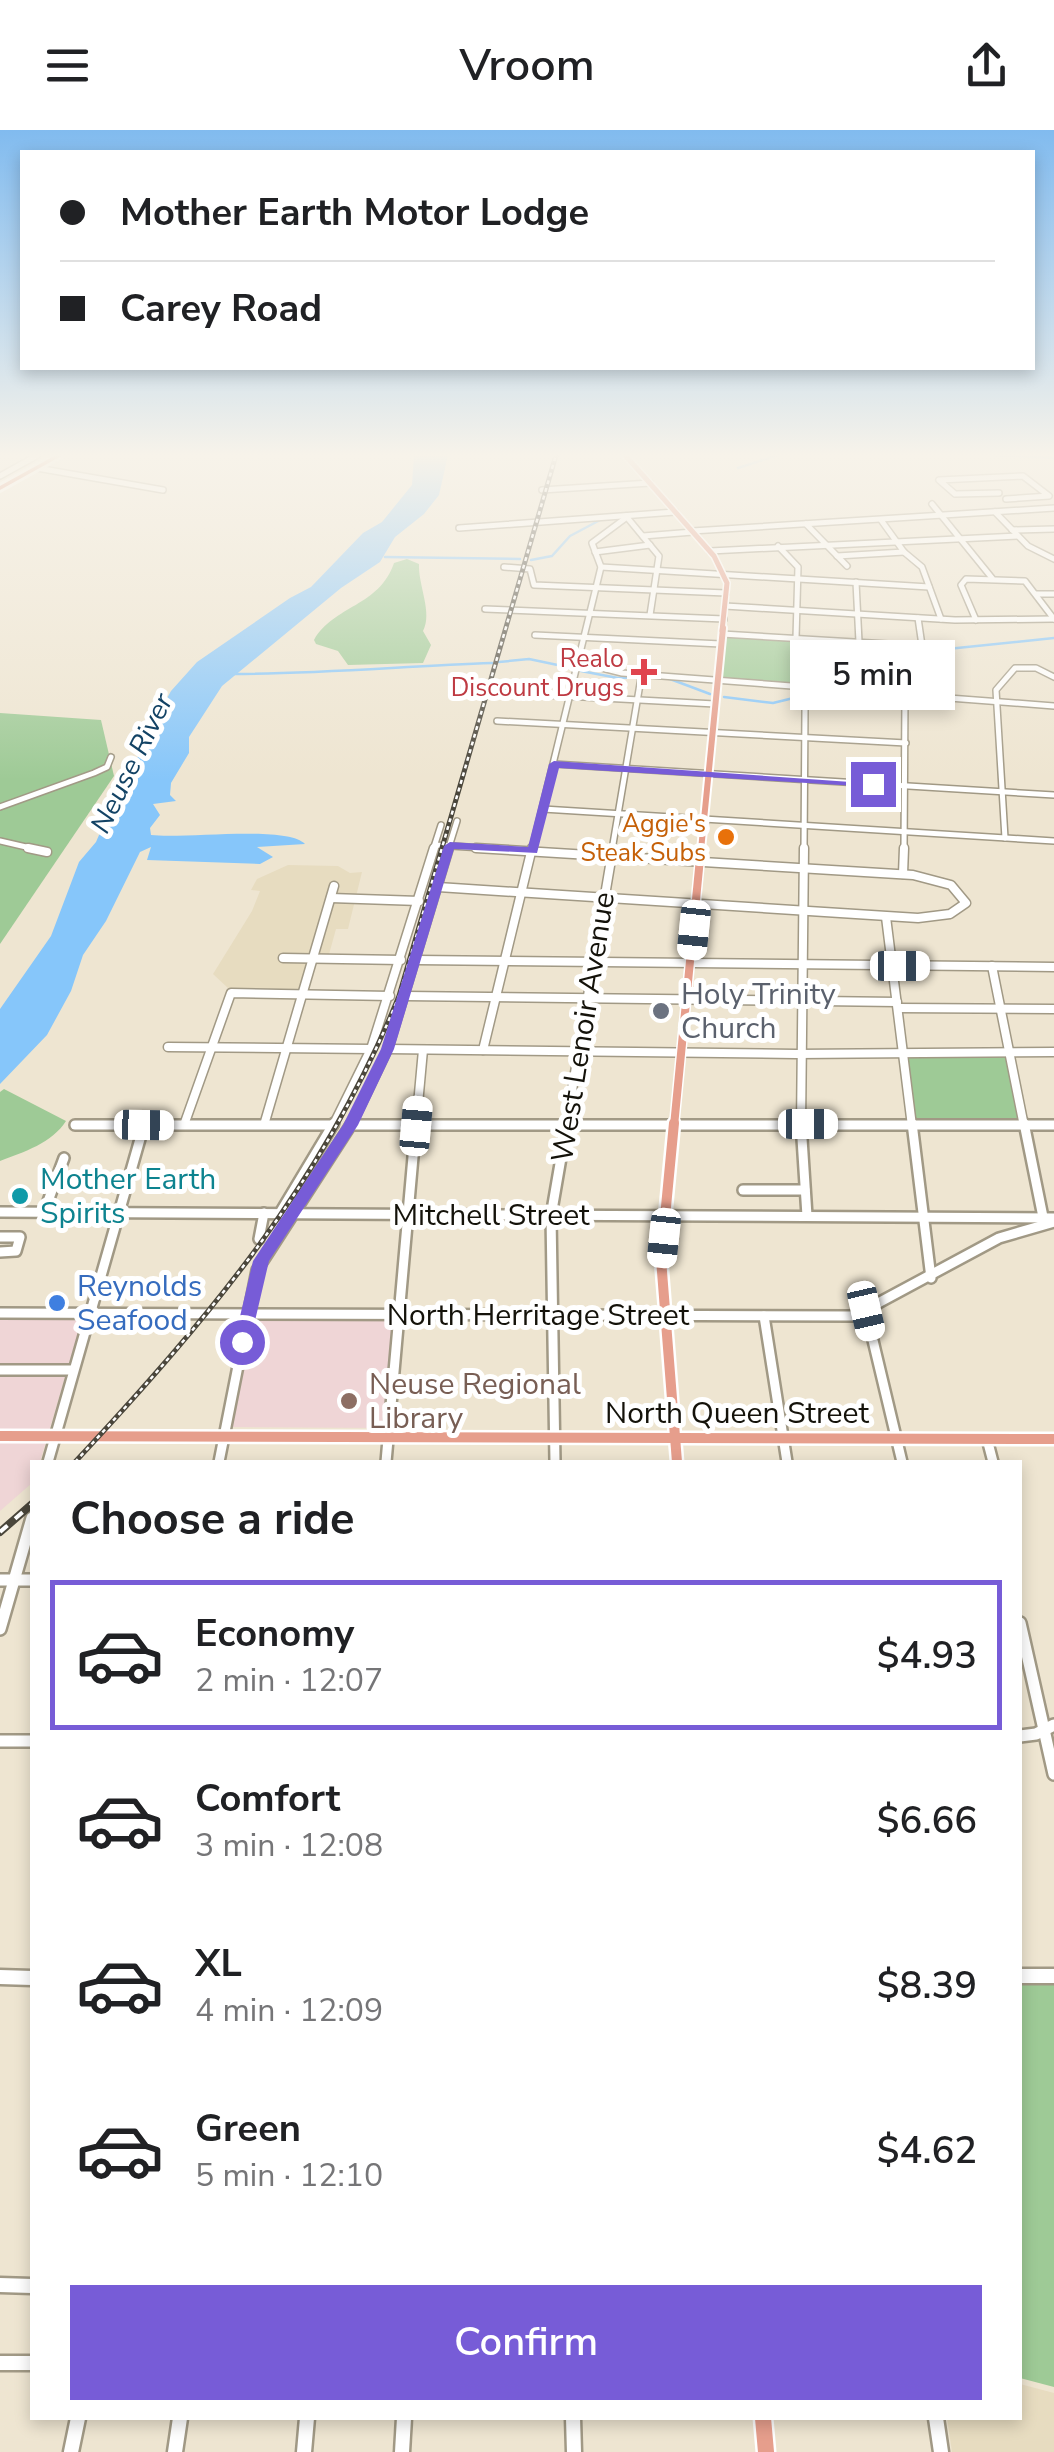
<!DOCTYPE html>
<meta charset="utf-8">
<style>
body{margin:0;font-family:"Nunito Sans",sans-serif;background:#f6f6f6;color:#202124;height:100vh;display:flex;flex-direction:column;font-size:38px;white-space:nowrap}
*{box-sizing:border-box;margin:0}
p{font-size:32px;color:#757577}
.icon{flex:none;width:55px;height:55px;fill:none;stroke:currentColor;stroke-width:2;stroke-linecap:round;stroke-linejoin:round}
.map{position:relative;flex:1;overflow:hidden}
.sheet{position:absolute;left:30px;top:1330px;width:992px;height:960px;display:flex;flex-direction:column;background:#fff;border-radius:0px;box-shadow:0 5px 15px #0003}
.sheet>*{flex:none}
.hud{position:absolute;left:20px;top:20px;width:1015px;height:220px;border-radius:0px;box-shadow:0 5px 15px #0003;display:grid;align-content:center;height:220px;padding:0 40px;background:#fff}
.end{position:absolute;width:45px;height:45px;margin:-22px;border:12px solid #775cd7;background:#fff;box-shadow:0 0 0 5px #fff}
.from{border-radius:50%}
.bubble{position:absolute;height:70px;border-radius:0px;background:#fff;box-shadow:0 5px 15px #0003;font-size:32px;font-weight:600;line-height:70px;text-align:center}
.car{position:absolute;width:30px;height:60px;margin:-30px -15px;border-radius:12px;box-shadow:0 0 8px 2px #0007;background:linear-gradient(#fff 24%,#345 0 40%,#fff 0 76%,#345 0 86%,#fff 0)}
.hud b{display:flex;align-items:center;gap:35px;height:95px;font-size:38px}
.hud b+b{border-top:2px solid #e0e0e0}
.hud i{width:25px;height:25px;background:#202124}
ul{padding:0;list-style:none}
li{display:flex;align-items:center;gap:30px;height:150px;margin:0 20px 15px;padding:0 20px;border:5px solid transparent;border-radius:0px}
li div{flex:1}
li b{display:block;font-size:38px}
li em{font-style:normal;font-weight:600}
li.selected{border-color:#775cd7}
li>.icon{width:90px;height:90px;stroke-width:1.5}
h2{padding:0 40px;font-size:45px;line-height:120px}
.action{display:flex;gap:20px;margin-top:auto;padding:20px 40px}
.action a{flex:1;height:115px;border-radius:0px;background:#775cd7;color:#fff;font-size:40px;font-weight:600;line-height:115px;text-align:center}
header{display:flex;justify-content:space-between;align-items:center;height:130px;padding:0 40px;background:#fff;font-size:45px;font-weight:600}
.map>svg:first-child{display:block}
.commercial{fill:#efd5d6}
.built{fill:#e7dcc0}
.green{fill:#9eca96}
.water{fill:#86c6fa}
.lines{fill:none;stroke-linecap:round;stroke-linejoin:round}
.stream{stroke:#86c6fa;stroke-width:2.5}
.minor-far4-casing{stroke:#a19985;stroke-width:8}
.minor-far3-casing{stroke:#a19985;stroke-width:11}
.minor-far2-casing{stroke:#a19985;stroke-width:14}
.minor-far1-casing{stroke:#a19985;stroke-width:16}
.minor-casing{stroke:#a19985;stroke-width:19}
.major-far4-casing{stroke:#fff;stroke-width:8}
.major-far3-casing{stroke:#fff;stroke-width:10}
.major-far2-casing{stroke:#fff;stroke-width:11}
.major-far1-casing{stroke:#fff;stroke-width:15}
.major-casing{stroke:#fff;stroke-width:21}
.highway-casing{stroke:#fff;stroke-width:6}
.minor-far4{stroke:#fff;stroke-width:5}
.minor-far3{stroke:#fff;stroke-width:8}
.minor-far2{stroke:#fff;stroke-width:9}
.minor-far1{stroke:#fff;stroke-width:11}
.minor{stroke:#fff;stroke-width:14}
.major-far4{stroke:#e69e8c;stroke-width:5}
.major-far3{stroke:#e69e8c;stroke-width:6}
.major-far2{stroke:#e69e8c;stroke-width:8}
.major-far1{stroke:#e69e8c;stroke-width:10}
.major{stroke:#e69e8c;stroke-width:16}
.highway{fill:#d55e3f;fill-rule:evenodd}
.rail-far1-casing{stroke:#4a463b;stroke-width:5}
.rail-casing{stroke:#4a463b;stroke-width:8}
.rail-far1{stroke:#fff;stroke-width:2.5;stroke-dasharray:4;stroke-linecap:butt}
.rail{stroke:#fff;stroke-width:4;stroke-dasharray:10;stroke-linecap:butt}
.route{fill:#775cd7}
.health-dot{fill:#e0444e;stroke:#fff;stroke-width:4}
.food-dot{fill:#e8710a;stroke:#fff;stroke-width:4}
.worship-dot{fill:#6b7280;stroke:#fff;stroke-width:4}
.culture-dot{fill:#0f9aa8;stroke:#fff;stroke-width:4}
.shop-dot{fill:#3f7fe0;stroke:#fff;stroke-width:4}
.education-dot{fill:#8d6e63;stroke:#fff;stroke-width:4}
.labels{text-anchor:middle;stroke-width:10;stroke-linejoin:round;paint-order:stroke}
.far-health-label{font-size:25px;fill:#be3a42;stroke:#fff;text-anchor:end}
.far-food-label{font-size:25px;fill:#c56008;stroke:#fff;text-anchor:end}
.far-water-label{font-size:28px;font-style:italic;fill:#134365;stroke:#fff}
.worship-label{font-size:30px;fill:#5b616d;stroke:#fff;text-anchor:start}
.street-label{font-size:30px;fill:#14120a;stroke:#fff}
.culture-label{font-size:30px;fill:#0d838f;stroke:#fff;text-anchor:start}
.shop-label{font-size:30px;fill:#366cbe;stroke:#fff;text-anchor:start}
.education-label{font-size:30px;fill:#785e54;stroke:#fff;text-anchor:start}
</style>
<header><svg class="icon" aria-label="menu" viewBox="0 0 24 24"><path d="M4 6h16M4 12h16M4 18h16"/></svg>Vroom<svg class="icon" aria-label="share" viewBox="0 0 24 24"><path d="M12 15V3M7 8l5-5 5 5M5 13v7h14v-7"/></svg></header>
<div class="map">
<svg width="1054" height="2322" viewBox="0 0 1054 2322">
<rect width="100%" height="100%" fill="#eee5d1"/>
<!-- commercial -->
<g class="commercial">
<polygon points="0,1186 83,1186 40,1332 32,1332 32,1353 0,1381"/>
<polygon points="396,1188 385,1298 231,1297 252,1189"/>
</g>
<!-- built -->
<g class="built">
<polygon points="288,735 338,736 350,743 362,742 348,799 336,799 328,828 308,830 300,859 229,859 213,844 252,781 260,761 251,760 257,749"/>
<polygon points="1020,2254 1054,2263 1054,2322 952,2322 947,2288 1020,2288"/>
</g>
<!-- green -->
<g class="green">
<path d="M 407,429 L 419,434 C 418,455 433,483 423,501 L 431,515 L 423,533 L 348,535 L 338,521 L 316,514 L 314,510 C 334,475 379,477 394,433 Z"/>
<polygon points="722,504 920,518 920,521 823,557 717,548"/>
<polygon points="0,583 101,590 114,646 0,814"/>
<polygon points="907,924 1006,924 1020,991 915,991"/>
<path d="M 4,959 L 66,991 C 52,1013 24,1022 0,1031 L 0,962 Z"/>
<polygon points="1020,1853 1054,1853 1054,2257 1020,2248"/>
</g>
<!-- water -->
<path class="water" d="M 414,325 L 448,325 L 439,365 L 424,384 L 395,407 L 380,432 L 341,458 L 222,556 L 189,607 L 189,623 L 171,653 L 170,665 L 176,671 L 153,674 L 160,685 L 150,698 L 151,705 C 185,709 287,695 305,714 L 257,717 L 273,727 L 260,734 L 147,730 L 151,717 L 140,722 L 106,791 L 83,825 L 71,861 L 47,905 L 0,954 L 0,879 L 51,806 L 79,732 L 96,712 L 109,682 L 123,665 L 145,608 L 171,561 L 197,532 L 290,468 L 311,457 L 363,403 L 382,392 L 412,355 Z"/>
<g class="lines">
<!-- stream -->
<g class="stream">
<polyline points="994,325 1054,328"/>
<polyline points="738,338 778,325"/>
<polyline points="385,427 520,429"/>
<polyline points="531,430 552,426 570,406 602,389"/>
<polyline points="928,521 1054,508"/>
<polyline points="499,532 529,529 572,538"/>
<polyline points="581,541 618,548 647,547"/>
<path d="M 232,544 C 319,544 405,536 492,533"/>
<polyline points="670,549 710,564"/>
<polyline points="833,556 920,523"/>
<polyline points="724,567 773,573 822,561"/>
</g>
<!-- minor-far4 casing -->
<g class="minor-far4-casing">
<g id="minor-far4">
<polyline points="37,338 163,360"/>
<polyline points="0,346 38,325"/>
<polyline points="542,360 650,353"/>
<polyline points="999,363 955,364 939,350 1023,346 1049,366 1006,369"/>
<polyline points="932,374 992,448"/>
<polyline points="995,382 1028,416 1054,429"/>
<polyline points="626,386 659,426 650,485"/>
<polyline points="881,390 904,422 922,437 941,489"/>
<polyline points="806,394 847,436"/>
<polyline points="459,398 675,382"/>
<polyline points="1012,400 1054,399"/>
<polyline points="692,401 1054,378"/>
<polyline points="643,406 693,402"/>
<polyline points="778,416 798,437 796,508"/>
<polyline points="710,421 1018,406"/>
<polyline points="595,422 650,415"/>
<polyline points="837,426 904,422"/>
<polyline points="504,437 530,439 534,455 726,463"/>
<polyline points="601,437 929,457"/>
<polyline points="856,452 859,512"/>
<polyline points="1036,464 1054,464"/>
<polyline points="725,476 955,490 1054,489"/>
<polyline points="485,479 724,489"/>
<polyline points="976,490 961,455 966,449 1025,451 1054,489"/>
<polyline points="722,504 922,516"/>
<polyline points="535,505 721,514"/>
<polyline points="578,532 622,543 1054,576"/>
<polyline points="506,563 715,574"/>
<polyline points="497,591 906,613"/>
<polyline points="554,634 1054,665"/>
<polyline points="0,677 94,643 107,637 111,627"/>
<polyline points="543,679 1054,711"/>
<polyline points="1005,708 996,560 1015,538 1036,538 1054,547"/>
<polyline points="0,711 39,720"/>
<polyline points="435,715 516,720"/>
<polyline points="433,720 441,695"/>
<polyline points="448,720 457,691"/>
<polyline points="532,720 601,437 592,413 627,387"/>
<polyline points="612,720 641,548"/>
<polyline points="804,720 805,580"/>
<polyline points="904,720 905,566 925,536 918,488"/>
</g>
</g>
<!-- minor-far3 casing -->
<g class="minor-far3-casing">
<g id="minor-far3">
<polyline points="28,718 47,722"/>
<polyline points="903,744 904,718"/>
<polyline points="438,757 918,788 950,784 966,773 951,755 913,745 476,718"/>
<polyline points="331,768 419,771"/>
<polyline points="886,787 912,996"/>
<polyline points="283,828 401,830"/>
<polyline points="417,830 1054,837"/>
<polyline points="992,836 1024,996"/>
<polyline points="406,866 897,872"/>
<polyline points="898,878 1054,879"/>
<polyline points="168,917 371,919"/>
<polyline points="388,919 796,924 1054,922"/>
<polyline points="483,920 532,718"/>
<polyline points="75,995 333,995"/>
<polyline points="184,995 231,863 390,866"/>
<polyline points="264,995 334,756"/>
<polyline points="351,995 1054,995"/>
<polyline points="333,996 371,919 434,718"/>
<polyline points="351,996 388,919 449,718"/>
<polyline points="416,996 423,920"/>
<polyline points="566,996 613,718"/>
<polyline points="801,996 804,718"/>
</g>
</g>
<!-- minor-far2 casing -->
<g class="minor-far2-casing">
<g id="minor-far2">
<polyline points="801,993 807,1086"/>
<polyline points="912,993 931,1148"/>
<polyline points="1024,993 1043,1087"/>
<polyline points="75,995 333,995"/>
<polyline points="351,995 1054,995"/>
<polyline points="743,1060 805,1060"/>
<polyline points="0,1082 1054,1088"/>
<polyline points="44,1082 64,1028"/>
<polyline points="280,1083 334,993"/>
<polyline points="0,1107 20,1107 16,1121 0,1122"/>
<polyline points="259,1109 264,1083"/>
<polyline points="866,1181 902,1332"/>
<polyline points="0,1183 854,1186 999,1108 1054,1092"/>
<polyline points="764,1186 787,1332"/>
<polyline points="0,1240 73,1240"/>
<polyline points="987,1309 993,1332"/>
<polyline points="48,1332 144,995"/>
<polyline points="219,1332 257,1140 352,993"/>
<polyline points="386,1332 416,993"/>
<polyline points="555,1332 551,1086 567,993"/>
</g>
</g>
<!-- minor-far1 casing -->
<g class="minor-far1-casing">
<g id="minor-far1">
<polyline points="0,1450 32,1450"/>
<polyline points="1020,1493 1054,1644"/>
<polyline points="0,1499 32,1388"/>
<polyline points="1020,1606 1036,1604 1054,1595"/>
<polyline points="0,1611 32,1611"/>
</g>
</g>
<!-- minor casing -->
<g class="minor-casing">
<g id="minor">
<polyline points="1020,1846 1054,1846"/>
<polyline points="0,1847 32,1848"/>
<polyline points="0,2155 32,2156"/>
<polyline points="0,2233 32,2233"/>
<polyline points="573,2288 574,2322"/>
<polyline points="936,2288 941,2322"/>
<polyline points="71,2322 78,2288"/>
<polyline points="175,2322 180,2288"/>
<polyline points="304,2322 307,2288"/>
<polyline points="402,2322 404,2288"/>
</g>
</g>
<!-- major-far4 casing -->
<g class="major-far4-casing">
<polyline id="major-far4" points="625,325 714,426 727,453 722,501"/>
</g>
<!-- major-far3 casing -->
<g class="major-far3-casing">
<polyline id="major-far3" points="701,720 723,498"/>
</g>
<!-- major-far2 casing -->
<g class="major-far2-casing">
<polyline id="major-far2" points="674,996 701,718"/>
</g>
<!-- major-far1 casing -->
<g class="major-far1-casing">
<g id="major-far1">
<polyline points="674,993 661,1129 677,1332"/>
<polyline points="0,1306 1054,1309"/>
</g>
</g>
<!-- major casing -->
<g class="major-casing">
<polyline id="major" points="763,2288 766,2322"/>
</g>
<!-- highway casing -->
<g class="highway-casing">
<polygon id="highway" points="56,325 63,325 0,360 0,356"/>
</g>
<!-- minor-far4 -->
<use href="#minor-far4" class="minor-far4"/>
<!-- minor-far3 -->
<use href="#minor-far3" class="minor-far3"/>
<!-- minor-far2 -->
<use href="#minor-far2" class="minor-far2"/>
<!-- minor-far1 -->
<use href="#minor-far1" class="minor-far1"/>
<!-- minor -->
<use href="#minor" class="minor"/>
<!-- major-far4 -->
<use href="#major-far4" class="major-far4"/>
<!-- major-far3 -->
<use href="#major-far3" class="major-far3"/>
<!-- major-far2 -->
<use href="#major-far2" class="major-far2"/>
<!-- major-far1 -->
<use href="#major-far1" class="major-far1"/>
<!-- major -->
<use href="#major" class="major"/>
<!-- highway -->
<use href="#highway" class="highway"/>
<!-- rail-far1 casing -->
<g class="rail-far1-casing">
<path id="rail-far1" d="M 75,1332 C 211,1186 323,1053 399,866 L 556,325"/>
</g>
<!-- rail casing -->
<g class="rail-casing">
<polyline id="rail" points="0,1402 32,1374"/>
</g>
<!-- rail-far1 -->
<use href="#rail-far1" class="rail-far1"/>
<!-- rail -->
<use href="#rail" class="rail"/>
</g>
<!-- sky -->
<linearGradient id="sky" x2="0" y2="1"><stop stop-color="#81bbef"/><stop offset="0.5" stop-color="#f7f3ea"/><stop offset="1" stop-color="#f7f3ea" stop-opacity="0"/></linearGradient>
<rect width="1054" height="650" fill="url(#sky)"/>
<!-- route -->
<polygon class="route" points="554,631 879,654 873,657 559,638 537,723 454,719 394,919 358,995 269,1131 250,1212 248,1216 236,1216 234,1212 253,1131 343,995 381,919 444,716 450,712 528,717 549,634"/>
<!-- markers -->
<path class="health-dot" d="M639 527h10v10h10v10h-10v10h-10v-10h-10v-10h10z"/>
<circle class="food-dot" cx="726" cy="707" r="10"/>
<circle class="worship-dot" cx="661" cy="881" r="10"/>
<circle class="culture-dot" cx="20" cy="1066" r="10"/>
<circle class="shop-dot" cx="57" cy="1173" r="10"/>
<circle class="education-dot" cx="349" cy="1271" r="10"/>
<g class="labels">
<!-- far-health labels -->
<g class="far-health-label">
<text x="624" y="537">Realo<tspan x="624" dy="29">Discount Drugs</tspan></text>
</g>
<!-- far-food labels -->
<g class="far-food-label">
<text x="706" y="702">Aggie's<tspan x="706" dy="29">Steak Subs</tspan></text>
</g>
<!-- far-water labels -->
<g class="far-water-label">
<text transform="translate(131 633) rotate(-64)" y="10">Neuse River</text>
</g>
<!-- worship labels -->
<g class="worship-label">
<text x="681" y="874">Holy Trinity<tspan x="681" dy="34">Church</tspan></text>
</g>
<!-- street labels -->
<g class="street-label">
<text transform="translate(583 897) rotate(-81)" y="10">West Lenoir Avenue</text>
<text x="491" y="1095">Mitchell Street</text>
<text x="538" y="1195">North Herritage Street</text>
<text x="737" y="1293">North Queen Street</text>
</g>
<!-- culture labels -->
<g class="culture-label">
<text x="40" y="1059">Mother Earth<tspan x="40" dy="34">Spirits</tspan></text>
</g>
<!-- shop labels -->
<g class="shop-label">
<text x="77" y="1166">Reynolds<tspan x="77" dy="34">Seafood</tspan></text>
</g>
<!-- education labels -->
<g class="education-label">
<text x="369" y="1264">Neuse Regional<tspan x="369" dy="34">Library</tspan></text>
</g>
</g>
</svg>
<i class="end from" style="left:242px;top:1212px"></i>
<i class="end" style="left:873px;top:654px"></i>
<div class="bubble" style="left:790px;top:510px;width:165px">5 min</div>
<i class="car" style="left:694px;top:800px;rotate:186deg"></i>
<i class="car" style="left:900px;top:836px;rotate:90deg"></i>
<i class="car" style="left:808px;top:994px;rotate:90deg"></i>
<i class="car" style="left:144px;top:995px;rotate:91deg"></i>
<i class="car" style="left:416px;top:996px;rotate:5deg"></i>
<i class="car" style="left:664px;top:1108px;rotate:186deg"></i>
<i class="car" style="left:866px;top:1181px;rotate:167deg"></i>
<div class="hud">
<b><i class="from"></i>Mother Earth Motor Lodge</b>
<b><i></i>Carey Road</b>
</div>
<section class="sheet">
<h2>Choose a ride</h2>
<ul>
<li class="selected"><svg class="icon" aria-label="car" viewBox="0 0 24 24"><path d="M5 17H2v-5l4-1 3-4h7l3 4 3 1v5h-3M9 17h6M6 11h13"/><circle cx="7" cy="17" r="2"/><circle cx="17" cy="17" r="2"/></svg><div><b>Economy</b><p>2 min · 12:07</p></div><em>$4.93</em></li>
<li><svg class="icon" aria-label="car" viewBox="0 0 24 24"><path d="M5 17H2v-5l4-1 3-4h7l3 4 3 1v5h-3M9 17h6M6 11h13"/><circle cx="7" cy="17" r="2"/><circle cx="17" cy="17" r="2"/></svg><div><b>Comfort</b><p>3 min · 12:08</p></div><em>$6.66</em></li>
<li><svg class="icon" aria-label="car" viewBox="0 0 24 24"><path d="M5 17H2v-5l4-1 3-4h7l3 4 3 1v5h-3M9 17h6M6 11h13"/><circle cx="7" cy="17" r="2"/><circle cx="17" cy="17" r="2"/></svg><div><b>XL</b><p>4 min · 12:09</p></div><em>$8.39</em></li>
<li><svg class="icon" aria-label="car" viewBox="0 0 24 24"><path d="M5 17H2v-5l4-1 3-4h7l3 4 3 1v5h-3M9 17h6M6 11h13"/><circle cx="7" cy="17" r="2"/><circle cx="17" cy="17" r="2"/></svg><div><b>Green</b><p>5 min · 12:10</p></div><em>$4.62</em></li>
</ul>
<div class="action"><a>Confirm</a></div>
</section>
</div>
